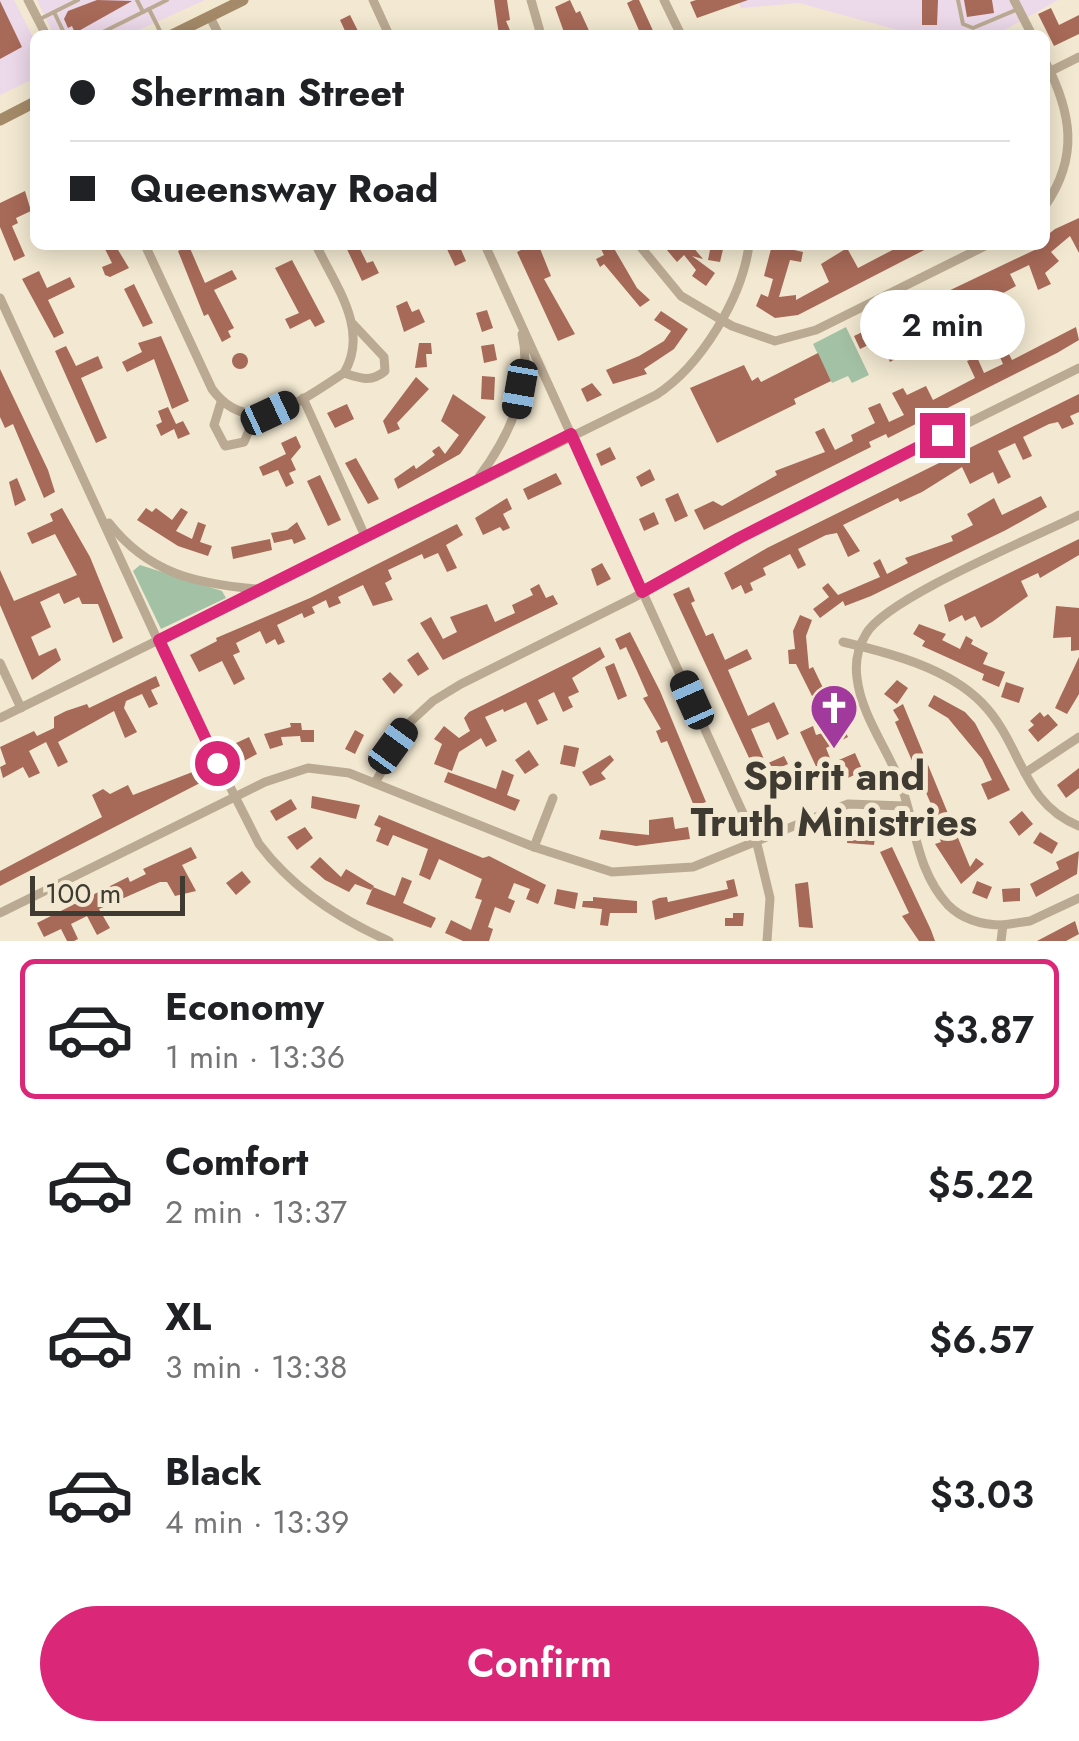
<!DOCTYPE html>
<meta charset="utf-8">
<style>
body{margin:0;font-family:Jost,sans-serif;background:#f2f2f2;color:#202124;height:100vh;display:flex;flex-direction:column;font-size:38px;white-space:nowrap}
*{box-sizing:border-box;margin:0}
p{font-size:32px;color:#757577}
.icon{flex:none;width:55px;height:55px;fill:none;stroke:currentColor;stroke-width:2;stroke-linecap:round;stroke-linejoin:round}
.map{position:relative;height:941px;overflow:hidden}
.sheet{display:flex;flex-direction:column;background:#fff;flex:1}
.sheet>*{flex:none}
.banner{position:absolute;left:30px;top:30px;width:1020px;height:220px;border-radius:15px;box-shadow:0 5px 25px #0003;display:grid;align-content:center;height:220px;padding:0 40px;background:#fff}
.scale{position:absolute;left:30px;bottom:25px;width:155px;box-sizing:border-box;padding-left:10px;border:5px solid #3f3b32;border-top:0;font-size:28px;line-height:35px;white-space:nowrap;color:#3f3b32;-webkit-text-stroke:8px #f3e9d2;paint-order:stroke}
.end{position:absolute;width:45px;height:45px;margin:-22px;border:12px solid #db2777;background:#fff;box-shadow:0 0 0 5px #fff}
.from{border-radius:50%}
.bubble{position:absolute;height:70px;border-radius:35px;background:#fff;box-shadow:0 5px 25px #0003;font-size:32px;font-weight:600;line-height:70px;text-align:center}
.car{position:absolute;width:30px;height:60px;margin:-30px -15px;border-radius:12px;box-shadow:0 0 8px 2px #0007;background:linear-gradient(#222 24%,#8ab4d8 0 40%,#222 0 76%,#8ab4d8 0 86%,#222 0)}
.banner b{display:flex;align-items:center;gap:35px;height:95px;font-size:38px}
.banner b+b{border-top:2px solid #e0e0e0}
.banner i{width:25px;height:25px;background:#202124}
ul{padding:18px 0 0;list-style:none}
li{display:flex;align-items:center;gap:30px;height:140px;margin:0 20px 15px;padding:0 20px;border:5px solid transparent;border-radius:15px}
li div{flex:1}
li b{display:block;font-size:38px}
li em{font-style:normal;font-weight:600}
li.active{border-color:#db2777}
li>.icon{width:90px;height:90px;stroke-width:1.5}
.primary-button{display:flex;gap:20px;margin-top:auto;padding:20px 40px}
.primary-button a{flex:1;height:115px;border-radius:60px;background:#db2777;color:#fff;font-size:40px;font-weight:600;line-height:115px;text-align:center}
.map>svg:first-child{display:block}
.commercial{fill:#ecd9ea}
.green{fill:#a3c1a5}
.building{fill:#a76958}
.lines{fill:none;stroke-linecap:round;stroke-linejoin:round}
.service{stroke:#bbaa93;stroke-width:4}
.minor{stroke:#bbaa93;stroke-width:9}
.secondary{stroke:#a48a68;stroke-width:11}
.route{stroke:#db2777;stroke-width:12}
.labels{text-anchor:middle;stroke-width:10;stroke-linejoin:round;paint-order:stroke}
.poi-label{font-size:40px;font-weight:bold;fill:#3f3b32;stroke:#f3e9d2}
</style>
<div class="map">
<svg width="1079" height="941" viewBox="0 0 1079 941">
<rect width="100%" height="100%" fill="#f3e9d2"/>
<!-- commercial -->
<g class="commercial">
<polygon points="0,0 14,0 35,41 35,78 0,95"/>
<polygon points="37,0 205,0 128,35 54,35"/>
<polygon points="737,0 1058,0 996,35 916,35 799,3 741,8"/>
</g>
<!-- green -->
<g class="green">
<polygon points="846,327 869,375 852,383 848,376 832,383 813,344"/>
<polygon points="140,565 222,591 226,598 161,629 133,571"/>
</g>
<!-- building -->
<g class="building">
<polygon points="97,0 132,1 75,33 72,26 68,28 64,19 68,11"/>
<polygon points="494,0 507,0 510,20 506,21 512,35 499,35"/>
<polygon points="570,0 576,13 580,11 591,35 565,35 555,7"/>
<polygon points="633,0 639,0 655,35 641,35 627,3"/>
<polygon points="696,0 748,0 697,18 690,2"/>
<polygon points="922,0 938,0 937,25 922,25"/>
<polygon points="964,0 992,0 994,13 967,17"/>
<polygon points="0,1 22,47 0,59"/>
<polygon points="1051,8 1059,25 1079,15 1079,34 1054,46 1038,14"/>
<polygon points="350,15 358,31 347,35 340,20"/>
<polygon points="25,191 31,211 16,218 18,223 12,226 25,256 14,261 0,227 0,203"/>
<polygon points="1079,218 1079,253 1070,236 1051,252 1059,261 1045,273 1051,284 1038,290 1029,265 1010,274 1016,286 996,297 968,311 962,299 886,335 897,358 890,362 879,340 860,349 854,336 1045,245 1045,237 1055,229"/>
<polygon points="103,245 115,245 129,268 110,277 105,275 102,267 112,263"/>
<polygon points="345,245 358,245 367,263 373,261 379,273 362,281"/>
<polygon points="445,245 459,245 466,261 455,266"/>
<polygon points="599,245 612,245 637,288 650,300 640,307 604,264 600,267 596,259 604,255"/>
<polygon points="671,245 688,249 692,246 703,259 692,256 715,273 706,286 692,276 696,270 684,255 677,262 666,249"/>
<polygon points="711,245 724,245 720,262 708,260"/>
<polygon points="772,245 803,252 801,262 790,260 779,297 796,295 796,300 829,282 821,264 847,248 858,268 902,245 934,245 798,315 775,318 756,306 761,294 768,297 773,279 764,276"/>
<polygon points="189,246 205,283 232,270 237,279 214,290 234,328 228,331 231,337 222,342 208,314 204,316 178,251"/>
<polygon points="529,246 539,246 551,276 544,279 575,334 558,341 517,252"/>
<polygon points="292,260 325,322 315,327 310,319 290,329 285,319 299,313 275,268"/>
<polygon points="39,271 47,288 70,277 75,287 48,300 64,333 54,338 22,279"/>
<polygon points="134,284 153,323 143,327 124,289"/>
<polygon points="407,301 412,312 419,309 425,322 404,332 396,306"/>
<polygon points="487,310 493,328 482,332 476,313"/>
<polygon points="661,311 688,329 674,349 644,369 647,374 613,384 606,370 639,356 664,341 671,331 654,320"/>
<polygon points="1076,327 1079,340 1057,353 888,438 886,434 869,442 871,447 704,530 694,510 713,501 722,506 777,475 775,471 825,452 815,432 824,428 835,450 853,441 851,435 875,423 868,408 880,403 889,422 904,415 892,393 903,388 907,395 926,386 933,400 975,378 967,361 977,357 984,373 1003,364 996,348 1004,344 1012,360"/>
<polygon points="161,336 189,401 172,409 154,359 127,372 122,362 142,352 138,343"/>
<polygon points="419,343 431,343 432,354 426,354 427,367 415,368"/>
<polygon points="494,344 497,360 484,363 481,346"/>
<polygon points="66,346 76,366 98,356 103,368 81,378 107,438 96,443 55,351"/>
<polygon points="818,353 831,381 794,399 796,404 717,443 690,388 744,365 752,381 758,377 761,382"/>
<circle cx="240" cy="361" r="8"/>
<polygon points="0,369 48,470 55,492 44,498 13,424 5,428 0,417"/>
<polygon points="482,376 495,377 494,400 481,399"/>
<polygon points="416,377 429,389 397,423 400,429 388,434 383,421"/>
<polygon points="592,383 602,395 587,402 581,389"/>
<polygon points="453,394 486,417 460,454 398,489 394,479 414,465 416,469 435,455 432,451 439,446 445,454 459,435 441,421"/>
<polygon points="1079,394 1079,412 1070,416 1074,424 1062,429 1058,422 1049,424 1023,437 1032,456 1023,460 1015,443 998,451 1011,477 998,484 993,472 970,484 962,467 922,492 900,502 898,498 843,525 860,551 848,557 837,533 826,535 798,549 806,565 798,569 790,554 763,568 766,575 750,583 753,590 745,594 741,585 732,590 724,573 767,548"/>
<polygon points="347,404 354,419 335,428 327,413"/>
<polygon points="168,407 176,424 183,421 190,434 178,439 174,429 161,436 156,425 162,422 158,411"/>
<polygon points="296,436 301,447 291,459 296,470 289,473 294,483 286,487 278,470 263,476 259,467 286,454 281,443"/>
<polygon points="610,447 616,459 601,466 596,454"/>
<polygon points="356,458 379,499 368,504 345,463"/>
<polygon points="650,469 655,480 641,487 636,477"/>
<polygon points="556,473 562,484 528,500 523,489"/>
<polygon points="320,475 341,520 328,526 307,481"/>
<polygon points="17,478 26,500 15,506 9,482"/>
<polygon points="678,493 688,516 675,522 665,499"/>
<polygon points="1041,496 1047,507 1006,530 871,596 845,606 843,601 820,618 813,609 829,597 822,588 828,583 838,595 880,577 873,563 880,559 887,574 908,563 905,558 953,541 951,536 973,525 967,514 994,498 1002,515"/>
<polygon points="507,498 512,509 503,514 510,528 503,531 500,527 483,535 475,518"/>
<polygon points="62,508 90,557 123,638 113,643 98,604 82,604 79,597 64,604 59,593 40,602 51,627 31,637 39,656 56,648 61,660 32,680 0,605 0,570 14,601 77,575 55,534 32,544 27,533 53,521 50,514"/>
<polygon points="146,508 152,512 156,508 172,520 181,508 188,512 176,531 192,539 198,522 206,525 200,542 212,546 208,556 178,546 137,520"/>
<polygon points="654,512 659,524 644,531 639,519"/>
<polygon points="297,522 306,539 294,544 292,539 274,543 271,533 287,530"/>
<polygon points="457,524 463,535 446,545 457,568 447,572 438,553 424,559 422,554 388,570 392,579 385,583 393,600 373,606 363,585 338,597 341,603 329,608 326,600 312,607 315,613 304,618 302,613 277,625 285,642 278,645 275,639 266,644 260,631 236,643 240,652 233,655 245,679 234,685 222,661 199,672 190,655 217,641 216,638 310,598"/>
<polygon points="270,539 272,550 233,559 231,547"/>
<polygon points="1079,539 1079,555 1040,578 1038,573 1021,581 1028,596 992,622 981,628 975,616 965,621 962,615 949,622 944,605"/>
<polygon points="602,563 611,579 597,586 591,569"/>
<polygon points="539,584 546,598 553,595 558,604 443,660 420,623 431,617 443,639 457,632 450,617 487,604 495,622 515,613 512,605 533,595 530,589"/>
<polygon points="689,587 695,601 691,603 706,636 713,633 725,660 747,649 752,659 728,670 748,716 774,702 789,734 777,740 769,722 751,729 766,764 784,756 788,764 771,772 776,782 763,788 673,594"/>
<polygon points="1056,606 1079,608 1079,650 1071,651 1071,637 1053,638"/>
<polygon points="800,615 812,620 806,636 809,669 813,667 824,690 812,696 796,664 789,664 788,650 795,649 793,631"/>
<polygon points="919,624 946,634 942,640 960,649 966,636 973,640 971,644 988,653 983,664 1005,672 999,687 982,680 984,674 922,646 925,641 913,634"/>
<polygon points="630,632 660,691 706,802 694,806 667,741 661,743 656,731 661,729 643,698 648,696 637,671 626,647 620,650 615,639"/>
<polygon points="600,647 605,657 572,678 579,692 568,697 573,707 563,712 554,692 538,700 548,720 537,725 526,702 504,712 503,709 485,717 497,741 486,747 481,738 459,752 452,771 434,764 442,744 434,739 444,726 459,738 470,731 464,718 469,712"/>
<polygon points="418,652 429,669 418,676 407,660"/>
<polygon points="1079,657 1079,694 1067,714 1055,708"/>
<polygon points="614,663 627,696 618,700 605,667"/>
<polygon points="390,672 403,685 394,694 382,679"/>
<polygon points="156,676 160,686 151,690 158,704 149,708 142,694 126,701 124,708 137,732 125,738 114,711 58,742 68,762 58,767 46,742 29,751 40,773 29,778 23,767 3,778 0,767 6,764 0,747 34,731 37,736 54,728 54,717 66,711 87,704 89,708"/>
<polygon points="897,680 908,688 897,704 884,694"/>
<polygon points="1006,682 1024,688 1019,703 1001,697"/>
<polygon points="934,695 965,712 975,723 1010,790 988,800 981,784 992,780 982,759 948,718 928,706"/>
<polygon points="903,704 970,867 976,858 984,864 961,884 935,844 941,842 933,823 938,820 895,722 899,720 893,710"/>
<polygon points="1040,712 1044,717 1048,714 1058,725 1038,742 1028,730 1034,725 1030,721"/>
<polygon points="290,723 301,723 302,730 314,730 314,742 301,742 300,736 281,737 283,745 270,749 264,734 291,727"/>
<polygon points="813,726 816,735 843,727 848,737 826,748 832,763 855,753 863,771 826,788 800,732"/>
<polygon points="355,730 364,735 355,754 345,749"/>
<polygon points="249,737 257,754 242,762 234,744"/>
<polygon points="564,745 579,748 575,767 560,764"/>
<polygon points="529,750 539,765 525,774 515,760"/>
<polygon points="610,755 614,760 601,773 606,779 590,786 582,772"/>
<polygon points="1079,768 1079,788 1066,798 1057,785"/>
<polygon points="502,770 514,775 507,795 520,800 515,811 444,782 448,772 496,789"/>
<polygon points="195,771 200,783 0,886 0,871 102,817 92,795 103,789 110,794 128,785 133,795"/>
<polygon points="312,796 360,805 356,819 311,808"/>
<polygon points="291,799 297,809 276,821 270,811"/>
<polygon points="1022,811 1033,824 1019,836 1009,822"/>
<polygon points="379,815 483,858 489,856 546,885 538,904 526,899 530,889 514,883 508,898 515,901 510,913 495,907 488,927 493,929 489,941 463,941 445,933 451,920 471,930 482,900 475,898 482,879 439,859 430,880 419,875 428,849 393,835 388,846 376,841 381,828 374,825"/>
<polygon points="673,817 675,829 688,827 690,839 636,846 599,839 601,830 649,835 649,820"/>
<polygon points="849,825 876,830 874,845 847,843"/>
<polygon points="305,827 313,838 297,850 287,837"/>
<polygon points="1040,832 1058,843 1052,854 1033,843"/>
<polygon points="191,847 197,858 182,865 196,891 175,896 167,882 160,882 99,909 110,928 97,935 87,916 71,924 78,939 74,941 67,941 61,929 44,937 37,923 128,877 130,882 146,874 143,869"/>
<polygon points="892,847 931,930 935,941 919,941 902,916 909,913 880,852"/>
<polygon points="1079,851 1077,874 1036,897 1030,884 1059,869 1056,862"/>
<polygon points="320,857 341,877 346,869 374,886 371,890 355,884 349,892 325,880 310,867"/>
<polygon points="242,871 251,882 236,895 226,883"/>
<polygon points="402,877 412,881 403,903 436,918 431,928 366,904 373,887 395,896"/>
<polygon points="734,879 738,896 655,920 652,901 659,898 667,897 668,902 728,889 726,881"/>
<polygon points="977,881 992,887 987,899 972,893"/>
<polygon points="808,882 813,928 799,927 795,884"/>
<polygon points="1020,888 1020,901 1003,902 1002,889"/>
<polygon points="557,889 578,893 575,909 554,904"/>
<polygon points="593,897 637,901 637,913 610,913 608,926 600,925 602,909 582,907 583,901 593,901"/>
<polygon points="733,913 744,913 743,926 725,926 725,918 733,918"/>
<polygon points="1075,921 1079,934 1066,941 1037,941"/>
</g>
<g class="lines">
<!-- service -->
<g class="service">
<polyline points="137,0 143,12"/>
<polyline points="958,0 963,24 973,28 1018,9"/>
<polyline points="54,12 65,35"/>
<polyline points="38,20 78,0"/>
<polyline points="97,35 149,9"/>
<polyline points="162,35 149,9 167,0"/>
</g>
<!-- minor -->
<g class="minor">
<polyline points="28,0 46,35"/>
<polyline points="373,0 389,35"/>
<polyline points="531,0 541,35"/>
<polyline points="664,0 681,35"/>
<polyline points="1014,0 1032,35"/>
<polyline points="210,17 219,35"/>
<path d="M 1045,61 C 1072,113 1079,157 1045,206"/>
<polyline points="1047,73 1079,57"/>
<path d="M 145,245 L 212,389 C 250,441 303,400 344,373 C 360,378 371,383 385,371 L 384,357 L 353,324"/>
<path d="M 316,245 C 335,285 370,330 344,373"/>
<polyline points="485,245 757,844 770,898 767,941"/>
<polyline points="639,245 681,296 732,326 775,341 816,330 987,245"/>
<path d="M 0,298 L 176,680 L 259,844 C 293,889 339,919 389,941"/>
<polyline points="303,398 365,536"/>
<polyline points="221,402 214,425 225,446 244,442 255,417"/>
<path d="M 479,477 C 508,438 534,385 522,334"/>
<path d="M 109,523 C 148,573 196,584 257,589"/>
<path d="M 843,642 C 890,653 948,668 982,703 C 1023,745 1021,803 1079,826"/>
<polyline points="0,663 21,708"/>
<path d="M 0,718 L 656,395 C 701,366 742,298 749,245"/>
<polyline points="1025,773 1079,737"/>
<polyline points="375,783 409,723 433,701 461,684 633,598 776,518 1079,368"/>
<polyline points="534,847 553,798"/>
<polyline points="0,913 265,782 308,768 349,773 534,847 612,872 693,867 848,804 905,806"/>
<polyline points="1003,925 1030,921 1079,898"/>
<path d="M 1001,941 L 1003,925 C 983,925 963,920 948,905 C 914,868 916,820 898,777 C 885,746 861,713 857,678 C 855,663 858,647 866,634 C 886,598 1035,537 1079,515"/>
</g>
<!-- secondary -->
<g class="secondary">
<polyline points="172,35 243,0"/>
<polyline points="0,120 35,102"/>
</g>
</g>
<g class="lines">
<!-- route -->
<polyline class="route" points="217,763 159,640 571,434 642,592 739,538 942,435"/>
</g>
<!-- icons -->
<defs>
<g id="church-pin" transform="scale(2.5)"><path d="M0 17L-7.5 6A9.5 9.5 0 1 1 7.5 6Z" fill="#a23a9d" stroke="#f3e9d2"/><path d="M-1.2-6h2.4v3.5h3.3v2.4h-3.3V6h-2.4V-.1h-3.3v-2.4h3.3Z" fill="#fff"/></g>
</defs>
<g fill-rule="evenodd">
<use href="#church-pin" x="834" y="708"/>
</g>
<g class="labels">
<!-- poi labels -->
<g class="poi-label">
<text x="834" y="790">Spirit and<tspan x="834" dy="46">Truth Ministries</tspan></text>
</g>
</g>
</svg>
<div class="scale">100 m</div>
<i class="end from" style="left:217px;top:763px"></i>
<i class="end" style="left:942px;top:435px"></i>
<div class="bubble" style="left:860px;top:290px;width:165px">2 min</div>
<i class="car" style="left:520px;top:389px;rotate:190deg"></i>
<i class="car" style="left:270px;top:413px;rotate:65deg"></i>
<i class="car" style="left:692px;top:700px;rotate:336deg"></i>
<i class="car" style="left:393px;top:746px;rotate:36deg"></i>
<div class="banner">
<b><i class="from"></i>Sherman Street</b>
<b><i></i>Queensway Road</b>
</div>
</div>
<section class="sheet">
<ul>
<li class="active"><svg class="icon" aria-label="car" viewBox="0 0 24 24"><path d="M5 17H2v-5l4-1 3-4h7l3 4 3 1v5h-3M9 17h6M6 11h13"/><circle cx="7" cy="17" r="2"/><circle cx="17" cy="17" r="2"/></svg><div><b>Economy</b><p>1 min · 13:36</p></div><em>$3.87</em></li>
<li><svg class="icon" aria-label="car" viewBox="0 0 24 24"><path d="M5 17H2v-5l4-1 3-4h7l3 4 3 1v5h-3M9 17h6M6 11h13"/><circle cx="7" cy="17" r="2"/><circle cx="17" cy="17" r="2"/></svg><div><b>Comfort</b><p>2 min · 13:37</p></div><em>$5.22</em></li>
<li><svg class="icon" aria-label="car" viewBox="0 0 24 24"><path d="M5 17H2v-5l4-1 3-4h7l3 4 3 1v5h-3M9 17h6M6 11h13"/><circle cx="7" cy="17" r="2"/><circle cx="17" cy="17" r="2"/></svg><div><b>XL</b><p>3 min · 13:38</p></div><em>$6.57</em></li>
<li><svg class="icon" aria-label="car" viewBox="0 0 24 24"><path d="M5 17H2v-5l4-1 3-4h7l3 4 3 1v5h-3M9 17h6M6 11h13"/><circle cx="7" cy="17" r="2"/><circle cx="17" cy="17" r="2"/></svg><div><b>Black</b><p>4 min · 13:39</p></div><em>$3.03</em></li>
</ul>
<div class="primary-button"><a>Confirm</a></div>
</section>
